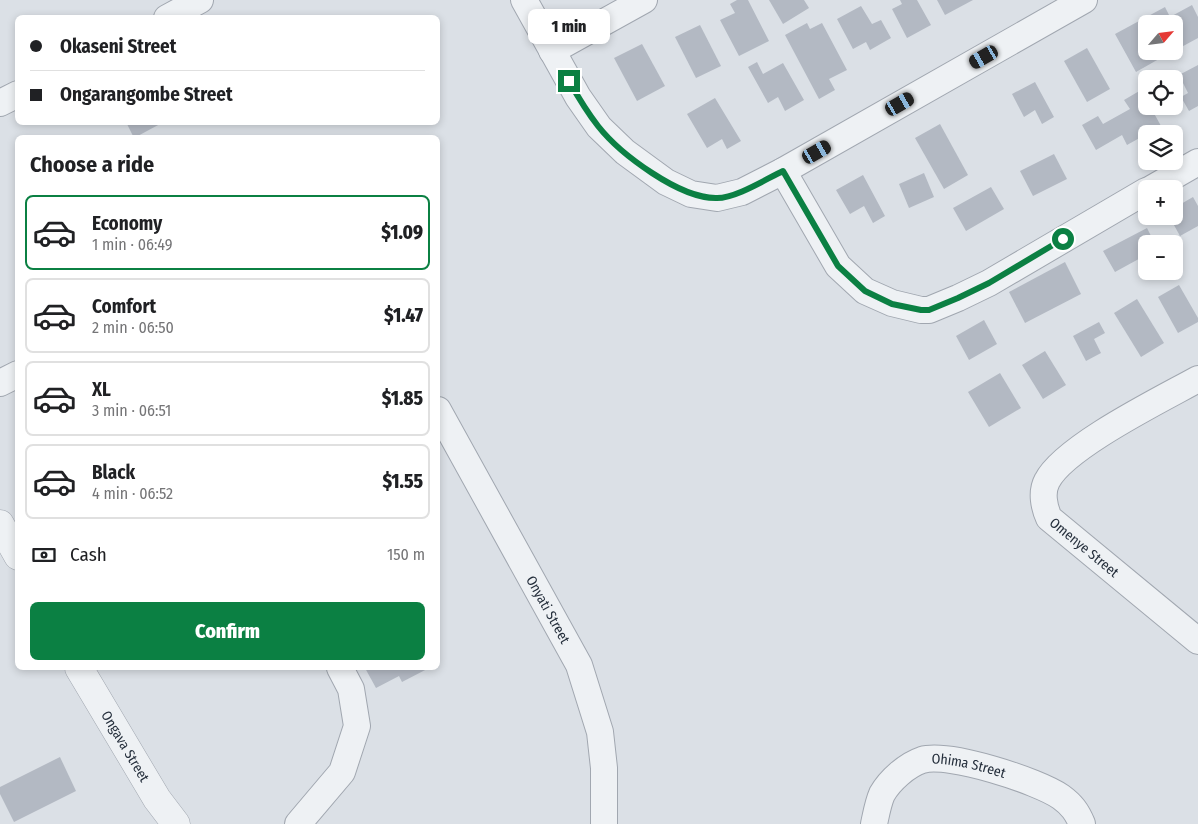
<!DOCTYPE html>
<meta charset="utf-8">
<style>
body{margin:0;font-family:"Fira Sans Condensed",sans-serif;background:#f2f2f2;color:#202124;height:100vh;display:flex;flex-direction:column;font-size:19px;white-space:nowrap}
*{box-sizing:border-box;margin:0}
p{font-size:16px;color:#757577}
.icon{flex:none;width:28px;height:28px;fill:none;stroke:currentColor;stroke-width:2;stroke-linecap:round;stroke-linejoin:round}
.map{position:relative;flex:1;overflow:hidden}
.panel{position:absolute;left:15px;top:135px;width:425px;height:535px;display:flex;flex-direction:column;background:#fff;border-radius:8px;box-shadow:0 2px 8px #0003}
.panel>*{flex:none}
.guide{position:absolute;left:15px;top:15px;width:425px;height:110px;border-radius:8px;box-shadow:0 2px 8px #0003;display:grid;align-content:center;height:110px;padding:0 15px;background:#fff}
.needle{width:32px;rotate:62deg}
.fabs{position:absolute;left:1138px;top:15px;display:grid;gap:10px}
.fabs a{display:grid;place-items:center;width:45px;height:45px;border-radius:8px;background:#fff;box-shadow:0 2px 8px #0003;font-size:25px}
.end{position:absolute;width:22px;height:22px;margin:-11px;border:6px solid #0b8043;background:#fff;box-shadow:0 0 0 2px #fff}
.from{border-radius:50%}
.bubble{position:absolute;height:35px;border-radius:8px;background:#fff;box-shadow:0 2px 8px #0003;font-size:16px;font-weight:800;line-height:35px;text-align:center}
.car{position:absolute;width:15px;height:30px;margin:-15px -8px;border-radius:6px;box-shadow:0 0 4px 1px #0007;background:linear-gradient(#222 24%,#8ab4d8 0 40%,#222 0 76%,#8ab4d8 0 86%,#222 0)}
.guide b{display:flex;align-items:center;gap:18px;height:48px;font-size:19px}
.guide b+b{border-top:1px solid #e0e0e0}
.guide i{width:12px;height:12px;background:#202124}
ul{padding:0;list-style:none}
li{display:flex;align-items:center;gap:15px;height:75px;margin:0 10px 8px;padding:0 5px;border:2px solid #e0e0e0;border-radius:8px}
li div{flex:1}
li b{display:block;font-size:19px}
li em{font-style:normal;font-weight:800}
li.active{border-color:#0b8043}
li>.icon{width:45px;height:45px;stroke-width:1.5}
h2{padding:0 15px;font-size:22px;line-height:60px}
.pay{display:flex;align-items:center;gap:12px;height:55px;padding:0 15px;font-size:19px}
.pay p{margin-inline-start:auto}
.button{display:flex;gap:10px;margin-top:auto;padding:10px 15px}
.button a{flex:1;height:58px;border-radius:8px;background:#0b8043;color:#fff;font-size:20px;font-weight:800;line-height:58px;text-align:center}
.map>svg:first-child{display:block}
.building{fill:#b3b9c3}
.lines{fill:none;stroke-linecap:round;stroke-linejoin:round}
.minor-casing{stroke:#a1a7b0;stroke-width:28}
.tertiary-casing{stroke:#a1a7b0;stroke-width:29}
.minor{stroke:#eef1f4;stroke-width:26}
.tertiary{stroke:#eef1f4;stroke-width:28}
.route{stroke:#0b8043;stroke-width:6}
.labels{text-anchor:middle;stroke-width:4.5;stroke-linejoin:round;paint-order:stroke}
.street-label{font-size:14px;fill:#252f3c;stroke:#ebeff4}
</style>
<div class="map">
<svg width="1198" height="824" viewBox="0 0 1198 824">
<rect width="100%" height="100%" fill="#dbe0e6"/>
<!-- building -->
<g class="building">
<polygon points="737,0 748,0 769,41 739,56 720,20 735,13 730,4"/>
<polygon points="769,0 804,0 809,8 783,24"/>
<polygon points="900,0 917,0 931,25 907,38 892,9 902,4"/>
<polygon points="937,0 973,0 945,15"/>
<polygon points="1192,5 1198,17 1198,38 1174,51 1174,24 1146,24 1146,51 1173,51 1136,72 1115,34 1165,7 1170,17"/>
<polygon points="861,6 872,24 881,20 891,38 870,50 866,42 853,49 837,19"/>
<polygon points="807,23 810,29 822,23 847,70 829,79 835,90 819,99 785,35"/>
<polygon points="700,25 721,66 696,78 675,37"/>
<polygon points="642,44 665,86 637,101 614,58"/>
<polygon points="1087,48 1110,89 1087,102 1064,61"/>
<polygon points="757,62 763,74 783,63 804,100 785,111 778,97 768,103 748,67"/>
<polygon points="1198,65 1198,106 1189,111 1181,97 1188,93 1179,75"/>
<polygon points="1035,82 1054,117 1042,124 1035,110 1024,117 1012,94"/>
<polygon points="1141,90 1146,100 1146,106 1150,106 1161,126 1127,145 1122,135 1096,150 1082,125 1098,116 1103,124 1130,109 1124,100"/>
<polygon points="715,98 741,141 727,149 722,139 707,148 687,114"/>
<polygon points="126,122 160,122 160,124 134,138"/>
<polygon points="940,124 968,175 944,189 915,138"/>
<polygon points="1054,154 1067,179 1033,196 1020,171"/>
<polygon points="924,173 934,197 909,208 899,184"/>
<polygon points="863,175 885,216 873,223 864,206 850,214 836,190"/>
<polygon points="991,187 1004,209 966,231 953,208"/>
<polygon points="1193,197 1198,206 1198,226 1180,236 1169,216 1174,216 1174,208"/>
<polygon points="1147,228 1155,244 1146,244 1146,255 1115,272 1103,251"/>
<polygon points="1065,262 1081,294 1025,323 1009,292"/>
<polygon points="1179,285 1198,318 1198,322 1178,333 1158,297"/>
<polygon points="1137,299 1164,343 1141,357 1114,313"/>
<polygon points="984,320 997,344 969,360 956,336"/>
<polygon points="1099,322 1105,333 1094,339 1101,353 1086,361 1073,336"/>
<polygon points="1045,351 1066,385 1043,399 1022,365"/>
<polygon points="1000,373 1021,408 989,427 968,392"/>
<polygon points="365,668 429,668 402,682 399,676 376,688"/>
<polygon points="60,757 76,791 14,822 0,794 0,787"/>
</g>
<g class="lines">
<!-- minor casing -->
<g class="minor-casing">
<g id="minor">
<polyline points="524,0 578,97 599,127 625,152 666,182 691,194 717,198 742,192 783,171 1084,0"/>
<polyline points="167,18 200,0"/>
<polyline points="552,51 644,0"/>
<polyline points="0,103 18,94"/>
<polyline points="783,171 838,266 865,291 892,303 921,310 929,310 958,298 989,283 1146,191"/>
<polyline points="1151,189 1198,162"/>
<path id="s1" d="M 1198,379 C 1162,399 1064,447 1047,481 C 1041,492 1044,507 1049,518 L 1198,641"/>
<polyline points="0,383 18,374"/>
<path id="s2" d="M 438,410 L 579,665 L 600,732 L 604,768 L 604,824"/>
<polyline points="298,824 342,772 357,726 351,689 340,668"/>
<path id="s3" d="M 874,824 C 876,815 878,803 882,794 C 890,780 907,765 922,760 C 949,752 1038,781 1061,797 C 1072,805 1077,812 1082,824"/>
</g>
</g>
<!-- tertiary casing -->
<g class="tertiary-casing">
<g id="tertiary">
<polyline points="0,524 18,556"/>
<path id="s4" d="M 79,668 L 157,799 L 176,824"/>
</g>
</g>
<!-- minor -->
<use href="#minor" class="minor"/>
<!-- tertiary -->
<use href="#tertiary" class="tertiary"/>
</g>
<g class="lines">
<!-- route -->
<path class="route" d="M 569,81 C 578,97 587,112 598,126 C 620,154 680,199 717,198 C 736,198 766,179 783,171 L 838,266 L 865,291 L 892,304 L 921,310 L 929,310 L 958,298 L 989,283 L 1063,239"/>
</g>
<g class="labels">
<!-- street labels -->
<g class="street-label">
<text dy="5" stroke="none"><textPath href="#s1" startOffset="268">Omenye Street</textPath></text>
<text dy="5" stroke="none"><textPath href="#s2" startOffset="228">Onyati Street</textPath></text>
<text dy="5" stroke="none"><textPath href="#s4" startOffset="91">Ongava Street</textPath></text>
<text dy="5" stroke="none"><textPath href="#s3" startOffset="132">Ohima Street</textPath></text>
</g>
</g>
</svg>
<div class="fabs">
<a><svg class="needle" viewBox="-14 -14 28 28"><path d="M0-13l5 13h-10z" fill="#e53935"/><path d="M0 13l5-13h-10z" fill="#757577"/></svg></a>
<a><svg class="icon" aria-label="locate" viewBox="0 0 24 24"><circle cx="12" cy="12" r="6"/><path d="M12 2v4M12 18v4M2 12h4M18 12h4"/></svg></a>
<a><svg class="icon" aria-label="layers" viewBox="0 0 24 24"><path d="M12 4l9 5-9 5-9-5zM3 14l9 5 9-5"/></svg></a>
<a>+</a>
<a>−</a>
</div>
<i class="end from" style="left:1063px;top:239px"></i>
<i class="end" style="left:569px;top:81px"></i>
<div class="bubble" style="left:528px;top:9px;width:82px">1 min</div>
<i class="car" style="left:984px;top:57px;rotate:240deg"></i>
<i class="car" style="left:900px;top:104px;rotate:60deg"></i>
<i class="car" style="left:817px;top:152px;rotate:60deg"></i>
<div class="guide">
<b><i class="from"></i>Okaseni Street</b>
<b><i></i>Ongarangombe Street</b>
</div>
<section class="panel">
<h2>Choose a ride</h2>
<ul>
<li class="active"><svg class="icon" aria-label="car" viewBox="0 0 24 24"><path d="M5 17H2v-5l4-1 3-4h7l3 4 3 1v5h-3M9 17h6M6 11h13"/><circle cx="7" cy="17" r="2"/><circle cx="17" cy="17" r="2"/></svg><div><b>Economy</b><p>1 min · 06:49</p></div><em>$1.09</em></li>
<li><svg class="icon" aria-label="car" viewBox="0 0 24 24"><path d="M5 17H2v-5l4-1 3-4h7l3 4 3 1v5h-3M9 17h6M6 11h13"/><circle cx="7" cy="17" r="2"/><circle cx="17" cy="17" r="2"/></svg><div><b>Comfort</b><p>2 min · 06:50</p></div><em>$1.47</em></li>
<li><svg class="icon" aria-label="car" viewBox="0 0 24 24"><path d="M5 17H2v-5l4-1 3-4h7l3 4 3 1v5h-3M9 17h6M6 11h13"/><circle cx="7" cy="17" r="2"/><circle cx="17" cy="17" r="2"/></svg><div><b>XL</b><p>3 min · 06:51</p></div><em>$1.85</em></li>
<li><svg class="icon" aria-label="car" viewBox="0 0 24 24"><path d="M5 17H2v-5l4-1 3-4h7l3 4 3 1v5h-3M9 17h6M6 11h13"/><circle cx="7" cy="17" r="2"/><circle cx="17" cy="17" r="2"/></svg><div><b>Black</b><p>4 min · 06:52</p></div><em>$1.55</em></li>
</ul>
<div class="pay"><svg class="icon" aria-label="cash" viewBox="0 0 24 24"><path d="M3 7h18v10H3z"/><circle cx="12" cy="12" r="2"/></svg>Cash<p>150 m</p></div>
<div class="button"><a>Confirm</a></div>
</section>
</div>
